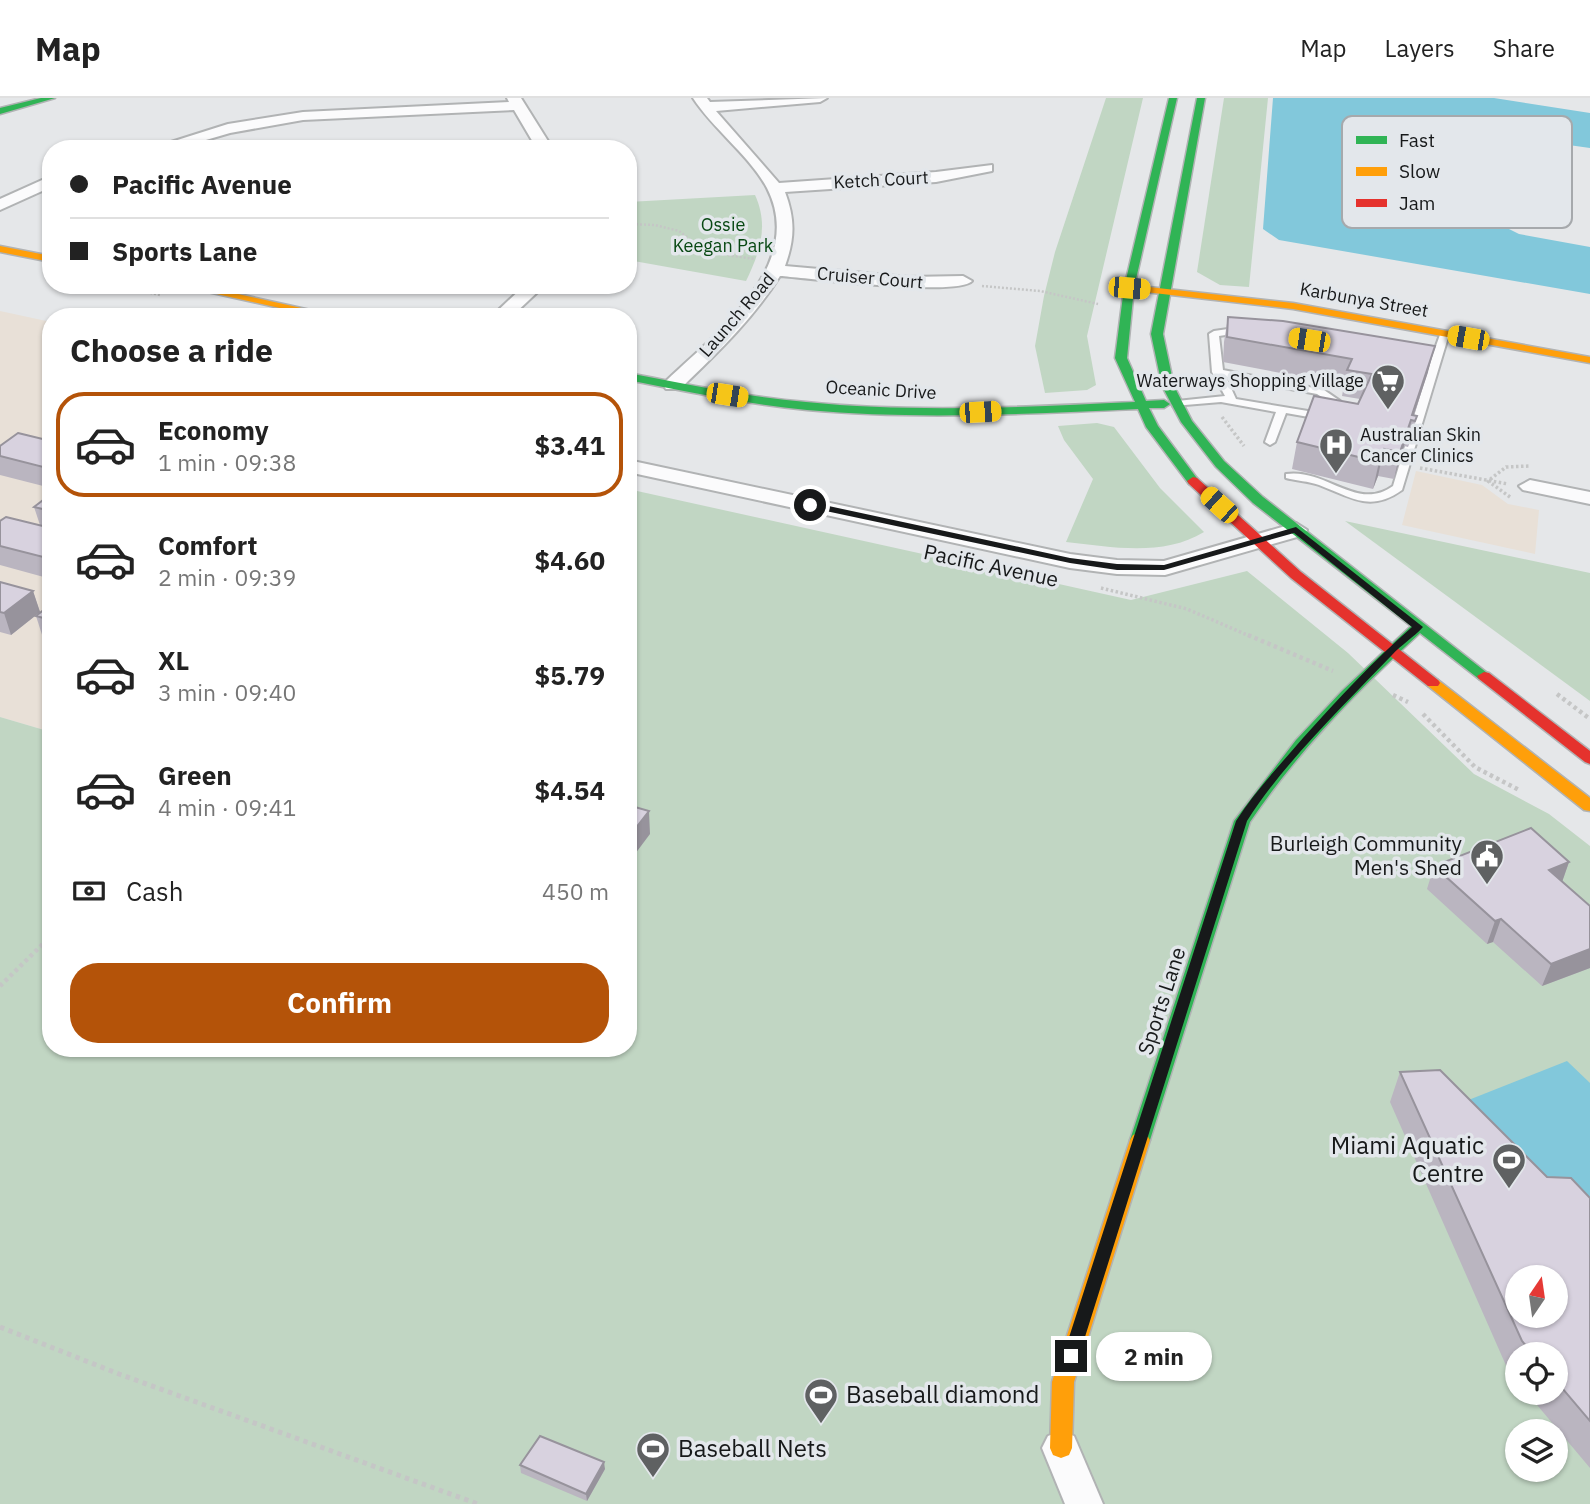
<!DOCTYPE html>
<meta charset="utf-8">
<style>
body{margin:0;font-family:"IBM Plex Sans",sans-serif;background:#f2f2f2;color:#222;height:100vh;display:flex;flex-direction:column;font-size:26px;white-space:nowrap}
*{box-sizing:border-box;margin:0}
p{font-size:23px;color:#767676}
.icon{flex:none;width:38px;height:38px;fill:none;stroke:currentColor;stroke-width:2;stroke-linecap:round;stroke-linejoin:round}
.map{position:relative;flex:1;overflow:hidden}
.drawer{position:absolute;left:42px;top:210px;width:595px;height:749px;display:flex;flex-direction:column;background:#fff;border-radius:28px;box-shadow:0 2px 5px #0004}
.drawer>*{flex:none}
.top-card{position:absolute;left:42px;top:42px;width:595px;height:154px;border-radius:28px;box-shadow:0 2px 5px #0004;display:grid;align-content:center;height:154px;padding:0 28px;background:#fff}
.needle{width:46px;rotate:13deg}
.buttons{position:absolute;left:1505px;top:1167px;display:grid;gap:14px}
.buttons a{display:grid;place-items:center;width:63px;height:63px;border-radius:50%;background:#fff;box-shadow:0 2px 5px #0004;font-size:35px}
.end{position:absolute;width:32px;height:32px;margin:-16px;border:9px solid #17191a;background:#fff;box-shadow:0 0 0 4px #fff}
.from{border-radius:50%}
.bubble{position:absolute;height:49px;border-radius:24px;background:#fff;box-shadow:0 2px 5px #0004;font-size:23px;font-weight:700;line-height:49px;text-align:center}
.car{position:absolute;width:21px;height:42px;margin:-21px -10px;border-radius:9px;box-shadow:0 0 5px 2px #0007;background:linear-gradient(#f5c518 24%,#345 0 40%,#f5c518 0 76%,#345 0 86%,#f5c518 0)}
.top-card b{display:flex;align-items:center;gap:24px;height:66px;font-size:26px}
.top-card b+b{border-top:2px solid #e0e0e0}
.top-card i{width:18px;height:18px;background:#222}
ul{padding:0;list-style:none}
li{display:flex;align-items:center;gap:21px;height:105px;margin:0 14px 10px;padding:0 14px;border:4px solid transparent;border-radius:28px}
li div{flex:1}
li b{display:block;font-size:26px}
li em{font-style:normal;font-weight:700}
li.on{border-color:#b45309}
li>.icon{width:63px;height:63px;stroke-width:1.5}
h2{padding:0 28px;font-size:32px;line-height:84px}
.pay{display:flex;align-items:center;gap:18px;height:77px;padding:0 28px;font-size:26px}
.pay p{margin-inline-start:auto}
.action{display:flex;gap:14px;margin-top:auto;padding:14px 28px}
.action a{flex:1;height:80px;border-radius:28px;background:#b45309;color:#fff;font-size:28px;font-weight:700;line-height:80px;text-align:center}
header{display:flex;align-items:center;gap:42px;box-sizing:border-box;height:98px;padding:0 35px;background:#fff;border-bottom:2px solid #e0e0e0}
header strong{font-size:33px}
nav{display:flex;gap:38px;margin-inline-start:auto;font-size:24px}
.map>svg:first-child{display:block}
.education{fill:#e8e0d7}
.green{fill:#c1d6c3;fill-rule:evenodd}
.water{fill:#82c8db}
.lines{fill:none;stroke-linecap:round;stroke-linejoin:round}
.lane-casing{stroke:#b1b3b4;stroke-width:4}
.street-casing{stroke:#b1b3b4;stroke-width:4}
.fast-casing{stroke:#b1b3b4;stroke-width:3}
.slow-casing{stroke:#b1b3b4;stroke-width:3}
.jam-casing{stroke:#b1b3b4;stroke-width:3}
.path-far3{stroke:#c5c6c6;stroke-width:2.5;stroke-dasharray:2 2;stroke-linecap:butt}
.path-far2{stroke:#c5c6c6;stroke-width:3.5;stroke-dasharray:2.5 2.5;stroke-linecap:butt}
.path-far1{stroke:#c5c6c6;stroke-width:4.5;stroke-dasharray:3.5 3.5;stroke-linecap:butt}
.path{stroke:#c5c6c6;stroke-width:5;stroke-dasharray:4.5 4.5;stroke-linecap:butt}
.lane{fill:#fbfbfc;fill-rule:evenodd}
.street{fill:#fbfbfc;fill-rule:evenodd}
.fast{fill:#30b455;fill-rule:evenodd}
.slow{fill:#ff9f0a;fill-rule:evenodd}
.jam{fill:#e5322d;fill-rule:evenodd}
.wall{fill:#bab5c0}
.shaded-wall{fill:#97939c}
.building{fill:#d8d2df;stroke:#97939c;stroke-width:2;fill-rule:evenodd}
.route{fill:#17191a}
.labels{text-anchor:middle;stroke-width:7;stroke-linejoin:round;paint-order:stroke}
.far-street-label{font-size:18px;fill:#17191a;stroke:#e3e7eb}
.far-park-label{font-size:18px;fill:#084813;stroke:#e3e7eb}
.far-poi-label{font-size:18px;fill:#17191a;stroke:#e3e7eb;text-anchor:end}
.street-label{font-size:21px;fill:#17191a;stroke:#e3e7eb}
.poi-label{font-size:21px;fill:#17191a;stroke:#e3e7eb;text-anchor:end}
.near-poi-label{font-size:24px;fill:#17191a;stroke:#e3e7eb;text-anchor:start}
.key{fill:#e3e7eb;stroke:#a6a9ac;stroke-width:2}
.key-label{font-size:19px;fill:#17191a}
</style>
<header>
<strong>Map</strong>
<nav><a>Map</a><a>Layers</a><a>Share</a></nav>
</header>
<div class="map">
<svg width="1590" height="1406" viewBox="0 0 1590 1406">
<rect width="100%" height="100%" fill="#e5e7e9"/>
<!-- education -->
<g class="education">
<polygon points="0,213 51,224 51,634 0,619"/>
<polygon points="1416,373 1482,387 1508,406 1539,412 1535,456 1402,427"/>
</g>
<!-- green -->
<g class="green">
<polygon points="1106,0 1143,0 1087,238 1096,287 1087,292 1045,295 1035,248 1044,198 1055,154"/>
<polygon points="1224,0 1268,0 1249,189 1220,187 1197,174"/>
<path d="M 755,97 C 769,128 760,154 746,183 L 628,162 L 628,104 Z"/>
<path d="M 1097,325 L 1114,329 L 1160,390 L 1204,434 C 1163,459 1112,449 1066,444 L 1093,381 L 1064,342 L 1058,328 Z"/>
<path d="M 628,391 L 1131,502 L 1247,473 L 1348,555 L 1474,676 L 1549,716 L 1590,748 L 1590,1406 L 0,1406 L 0,619 L 51,634 L 51,950 L 628,950 ZM 1517,1180 L 1556,1180 L 1556,1218 L 1517,1218 ZM 1517,1256 L 1556,1256 L 1556,1295 L 1517,1295 ZM 1517,1334 L 1556,1334 L 1556,1372 L 1517,1372 Z"/>
<polygon points="1345,423 1590,475 1590,603"/>
</g>
<!-- water -->
<g class="water">
<polygon points="1273,0 1494,0 1590,15 1590,50 1519,40 1495,41 1490,45 1501,127 1519,136 1590,149 1590,196 1279,142 1263,131"/>
<polygon points="1567,963 1590,985 1590,1130 1466,1003"/>
</g>
<g class="lines">
<!-- lane casing -->
<g class="lane-casing">
<g id="lane">
<path d="M 1242,229 L 1247,232 L 1245,234 L 1219,238 L 1223,272 L 1324,292 L 1340,303 L 1334,319 L 1320,321 L 1286,315 L 1275,344 L 1270,347 L 1265,344 L 1276,314 L 1221,304 L 1173,308 L 1172,306 L 1177,303 L 1225,298 L 1212,274 L 1209,236 L 1214,233 ZM 1226,279 L 1317,296 L 1329,304 L 1326,314 L 1320,315 L 1236,301 Z"/>
<path d="M 1441,234 L 1449,236 L 1402,392 C 1370,415 1351,399 1319,387 C 1308,383 1297,383 1286,380 L 1286,376 C 1326,370 1357,414 1393,388 L 1430,265 L 1409,260 L 1414,257 L 1432,259 Z"/>
</g>
</g>
<!-- street casing -->
<g class="street-casing">
<g id="street">
<polygon points="507,0 521,0 553,51 537,51 514,12 303,22 230,35 175,51 149,51 228,26 303,14 509,4"/>
<path d="M 693,0 L 707,0 L 710,4 L 827,0 L 820,4 L 716,13 L 779,85 L 936,74 L 992,67 L 992,73 L 936,84 L 785,94 C 795,121 795,140 785,168 L 909,179 L 963,178 L 972,183 C 958,199 808,180 780,178 C 753,221 717,255 680,291 L 666,291 L 663,287 L 666,283 C 715,236 807,168 767,90 C 750,58 713,31 693,0 Z"/>
<polygon points="51,78 51,89 0,112 0,101"/>
<polygon points="525,187 545,187 511,219 491,219"/>
<polygon points="628,362 1070,456 1117,462 1164,463 1296,425 1307,432 1304,437 1165,477 1117,476 1070,470 628,374"/>
<polygon points="1530,382 1590,394 1590,406 1523,392 1519,388"/>
<polygon points="1061,1333 1074,1338 1103,1406 1065,1406 1042,1350 1048,1338"/>
</g>
</g>
<!-- fast casing -->
<g class="fast-casing">
<g id="fast">
<polygon points="41,0 55,0 0,16 0,10"/>
<path d="M 1169,0 L 1177,0 L 1134,190 L 1127,260 L 1146,303 L 1164,302 L 1170,306 L 1164,310 L 1149,310 L 1158,328 L 1199,383 L 1197,386 L 1189,386 L 1146,329 L 1138,311 C 1028,316 917,322 807,312 C 747,306 687,294 628,282 L 628,275 C 687,286 746,299 806,304 C 915,315 1025,309 1135,304 L 1115,260 L 1124,190 Z"/>
<path d="M 1197,0 L 1205,0 L 1163,236 L 1174,288 L 1192,323 L 1224,363 L 1263,399 L 1491,578 L 1484,582 L 1479,581 L 1420,535 C 1357,593 1298,653 1250,724 L 1150,1042 L 1147,1047 L 1140,1050 L 1133,1047 L 1130,1042 L 1234,723 L 1296,642 L 1342,593 L 1411,528 L 1253,405 L 1216,369 L 1181,324 L 1162,288 L 1151,236 Z"/>
</g>
</g>
<!-- slow casing -->
<g class="slow-casing">
<g id="slow">
<polygon points="0,148 51,158 51,164 0,154"/>
<polygon points="176,187 198,187 342,219 320,219"/>
<polygon points="1140,188 1293,205 1590,259 1590,265 1293,211 1136,193 1135,191"/>
<polygon points="1433,581 1438,582 1590,700 1590,713 1584,712 1428,588 1426,585 1428,582"/>
<polygon points="1140,1034 1147,1037 1150,1042 1074,1284 1072,1350 1069,1357 1061,1360 1053,1357 1050,1350 1052,1284 1130,1042 1133,1037"/>
</g>
</g>
<!-- jam casing -->
<g class="jam-casing">
<g id="jam">
<polygon points="1193,379 1197,380 1301,474 1438,582 1440,585 1438,588 1428,588 1291,480 1189,386 1187,383"/>
<polygon points="1484,574 1489,575 1590,653 1590,666 1585,664 1479,581 1477,578"/>
</g>
</g>
<!-- path-far3 -->
<g class="path-far3">
<polyline points="628,126 655,127 679,133 706,154 755,161"/>
<polyline points="115,187 160,197"/>
<polyline points="982,188 1040,193 1098,206"/>
<polyline points="362,212 394,219"/>
</g>
<!-- path-far2 -->
<g class="path-far2">
<polyline points="1222,319 1244,348"/>
<polyline points="1420,370 1508,386"/>
<polyline points="1510,399 1488,383 1506,369 1529,368"/>
<polyline points="1101,490 1187,511 1252,539"/>
</g>
<!-- path-far1 -->
<g class="path-far1">
<polyline points="1248,537 1333,573"/>
<polyline points="1557,596 1590,621"/>
<polyline points="1393,597 1408,604"/>
<polyline points="1423,616 1475,669 1519,692"/>
<polyline points="0,888 51,838"/>
</g>
<!-- path -->
<polyline class="path" points="0,1229 119,1276 478,1406"/>
<!-- lane -->
<use href="#lane" class="lane"/>
<!-- street -->
<use href="#street" class="street"/>
<!-- fast -->
<use href="#fast" class="fast"/>
<!-- slow -->
<use href="#slow" class="slow"/>
<!-- jam -->
<use href="#jam" class="jam"/>
</g>
<!-- wall -->
<g class="wall">
<polygon points="1228,219 1428,274 1414,317 1417,318 1410,344 1408,349 1404,348 1394,381 1378,378 1373,391 1292,371 1297,344 1358,306 1360,301 1342,298 1344,287 1223,264 1224,244"/>
<polygon points="51,343 51,390 0,377 0,348"/>
<polygon points="51,396 51,481 0,467 0,423 40,427 34,409"/>
<polygon points="0,484 33,493 40,514 11,537 0,534"/>
<polygon points="51,506 51,542 43,540 36,518"/>
<polygon points="1569,764 1562,784 1590,808 1590,870 1542,888 1493,844 1487,846 1427,791 1434,768"/>
<polygon points="1400,974 1547,1079 1590,1100 1590,1370 1527,1295 1556,1295 1556,1256 1517,1256 1517,1283 1508,1272 1390,1004"/>
<polygon points="520,1367 605,1371 587,1403 521,1375"/>
</g>
<!-- shaded-wall -->
<g class="shaded-wall">
<polygon points="1435,248 1428,274 1412,322 1411,322"/>
<polygon points="1411,322 1404,348 1394,381 1400,354"/>
<polygon points="1384,351 1378,378 1373,391 1379,364"/>
<polygon points="51,367 51,382 47,370"/>
<polygon points="33,493 40,514 11,537 4,515"/>
<polygon points="649,713 650,736 629,764 631,781 628,784 628,740"/>
<polygon points="1569,764 1561,787 1549,772"/>
<polygon points="1501,821 1493,844 1487,846 1495,823"/>
<polygon points="1590,851 1590,870 1542,888 1551,866"/>
<polygon points="604,1364 605,1371 587,1403 586,1396"/>
</g>
<!-- building -->
<g class="building">
<polygon points="1228,219 1283,223 1435,248 1412,317 1417,318 1415,323 1411,322 1400,354 1384,351 1379,364 1297,344 1314,298 1358,306 1372,276 1347,272 1352,261 1227,239"/>
<polygon points="18,335 51,343 51,367 47,370 0,358 0,348"/>
<polygon points="51,396 51,413 34,409"/>
<polygon points="6,419 51,430 51,461 0,448 0,423"/>
<polygon points="0,484 33,493 4,515 0,514"/>
<polygon points="51,506 51,522 36,518"/>
<polygon points="628,707 649,713 628,740"/>
<polygon points="1531,730 1569,764 1549,772 1590,808 1590,851 1551,866 1501,821 1495,823 1434,768"/>
<path d="M 1440,972 L 1547,1079 L 1571,1080 L 1590,1100 L 1590,1323 L 1556,1283 L 1556,1256 L 1533,1256 L 1522,1243 L 1400,974 ZM 1517,1180 L 1556,1180 L 1556,1218 L 1517,1218 Z"/>
<polygon points="540,1338 604,1364 586,1396 520,1367"/>
</g>
<!-- route -->
<path class="route" d="M 810,404 L 1070,460 L 1117,466 L 1164,467 L 1296,429 L 1423,529 C 1414,539 1401,547 1392,557 C 1346,605 1281,668 1247,723 L 1079,1258 L 1071,1265 L 1063,1258 L 1236,723 C 1255,693 1280,667 1303,640 C 1338,601 1373,563 1412,529 L 1294,435 L 1164,472 L 1117,472 L 1070,465 L 807,409 Z"/>
<!-- icons -->
<defs>
<g id="supermarket-pin" transform="scale(1.75)"><path d="M0 17L-7.5 6A9.5 9.5 0 1 1 7.5 6Z" fill="#5f6162" stroke="#e3e7eb"/><path d="M-6-5.5h2.5l.6 2H6L4.5 2H-2.5L-4.4-4H-6ZM-1.5 3.2a1.3 1.3 0 1 0 .1 0ZM3 3.2a1.3 1.3 0 1 0 .1 0Z" fill="#fff"/></g>
<g id="hospital-pin" transform="scale(1.75)"><path d="M0 17L-7.5 6A9.5 9.5 0 1 1 7.5 6Z" fill="#5f6162" stroke="#e3e7eb"/><path d="M-5-5h3v3.5h4V-5h3V5h-3V1.5h-4V5h-3Z" fill="#fff"/></g>
<g id="civic-pin" transform="scale(1.75)"><path d="M0 17L-7.5 6A9.5 9.5 0 1 1 7.5 6Z" fill="#5f6162" stroke="#e3e7eb"/><path d="M-.6-6.5H3V-4.5H.6V-3L4-1V1h2V6H-6V1h2V-1L-.6-3ZM-1.2 2.5V6h2.4V2.5Z" fill="#fff"/></g>
<g id="stadium-pin" transform="scale(1.75)"><path d="M0 17L-7.5 6A9.5 9.5 0 1 1 7.5 6Z" fill="#5f6162" stroke="#e3e7eb"/><path d="M0-5a6.5 5 0 1 0 0 10a6.5 5 0 1 0 0-10ZM-3.5-1.8h7v3.6h-7Z" fill="#fff"/></g>
</defs>
<g fill-rule="evenodd">
<use href="#supermarket-pin" x="1388" y="283"/>
<use href="#hospital-pin" x="1336" y="347"/>
<use href="#civic-pin" x="1487" y="758"/>
<use href="#stadium-pin" x="1509" y="1062"/>
<use href="#stadium-pin" x="821" y="1297"/>
<use href="#stadium-pin" x="653" y="1351"/>
</g>
<g class="labels">
<!-- far-street labels -->
<g class="far-street-label">
<text transform="translate(881 82) rotate(-3)" y="6">Ketch Court</text>
<text transform="translate(870 180) rotate(5)" y="6">Cruiser Court</text>
<text transform="translate(1364 202) rotate(10)" y="6">Karbunya Street</text>
<text transform="translate(737 217) rotate(-49)" y="6">Launch Road</text>
<text transform="translate(881 292) rotate(3)" y="6">Oceanic Drive</text>
</g>
<!-- far-park labels -->
<g class="far-park-label">
<text x="723" y="133">Ossie<tspan x="723" dy="21">Keegan Park</tspan></text>
</g>
<!-- far-poi labels -->
<g class="far-poi-label">
<text x="1364" y="289">Waterways Shopping Village</text>
<text x="1360" y="343" text-anchor="start">Australian Skin<tspan x="1360" dy="21">Cancer Clinics</tspan></text>
</g>
<!-- street labels -->
<g class="street-label">
<text transform="translate(991 468) rotate(12)" y="7">Pacific Avenue</text>
<text transform="translate(1162 903) rotate(-72)" y="7">Sports Lane</text>
</g>
<!-- poi labels -->
<g class="poi-label">
<text x="1462" y="753">Burleigh Community<tspan x="1462" dy="24">Men's Shed</tspan></text>
</g>
<!-- near-poi labels -->
<g class="near-poi-label">
<text x="1484" y="1056" text-anchor="end">Miami Aquatic<tspan x="1484" dy="28">Centre</tspan></text>
<text x="846" y="1305">Baseball diamond</text>
<text x="678" y="1359">Baseball Nets</text>
</g>
</g>
<!-- legend -->
<rect x="1342" y="18" width="230" height="112" rx="10" class="key"/>
<rect x="1356" y="38" width="31" height="8" fill="#30b455"/>
<rect x="1356" y="69" width="31" height="9" fill="#ff9f0a"/>
<rect x="1356" y="101" width="31" height="8" fill="#e5322d"/>
<g class="key-label">
<text x="1399" y="49">Fast</text>
<text x="1399" y="80">Slow</text>
<text x="1399" y="112">Jam</text>
</g>
</svg>
<div class="buttons">
<a><svg class="needle" viewBox="-14 -14 28 28"><path d="M0-13l5 13h-10z" fill="#e53935"/><path d="M0 13l5-13h-10z" fill="#767676"/></svg></a>
<a><svg class="icon" aria-label="locate" viewBox="0 0 24 24"><circle cx="12" cy="12" r="6"/><path d="M12 2v4M12 18v4M2 12h4M18 12h4"/></svg></a>
<a><svg class="icon" aria-label="layers" viewBox="0 0 24 24"><path d="M12 4l9 5-9 5-9-5zM3 14l9 5 9-5"/></svg></a>
</div>
<i class="end from" style="left:810px;top:407px"></i>
<i class="end" style="left:1071px;top:1258px"></i>
<div class="bubble" style="left:1096px;top:1234px;width:116px">2 min</div>
<i class="car" style="left:1129px;top:190px;rotate:95deg"></i>
<i class="car" style="left:1468px;top:240px;rotate:280deg"></i>
<i class="car" style="left:1309px;top:242px;rotate:279deg"></i>
<i class="car" style="left:727px;top:297px;rotate:99deg"></i>
<i class="car" style="left:980px;top:314px;rotate:87deg"></i>
<i class="car" style="left:1219px;top:407px;rotate:312deg"></i>
<div class="top-card">
<b><i class="from"></i>Pacific Avenue</b>
<b><i></i>Sports Lane</b>
</div>
<section class="drawer">
<h2>Choose a ride</h2>
<ul>
<li class="on"><svg class="icon" aria-label="car" viewBox="0 0 24 24"><path d="M5 17H2v-5l4-1 3-4h7l3 4 3 1v5h-3M9 17h6M6 11h13"/><circle cx="7" cy="17" r="2"/><circle cx="17" cy="17" r="2"/></svg><div><b>Economy</b><p>1 min · 09:38</p></div><em>$3.41</em></li>
<li><svg class="icon" aria-label="car" viewBox="0 0 24 24"><path d="M5 17H2v-5l4-1 3-4h7l3 4 3 1v5h-3M9 17h6M6 11h13"/><circle cx="7" cy="17" r="2"/><circle cx="17" cy="17" r="2"/></svg><div><b>Comfort</b><p>2 min · 09:39</p></div><em>$4.60</em></li>
<li><svg class="icon" aria-label="car" viewBox="0 0 24 24"><path d="M5 17H2v-5l4-1 3-4h7l3 4 3 1v5h-3M9 17h6M6 11h13"/><circle cx="7" cy="17" r="2"/><circle cx="17" cy="17" r="2"/></svg><div><b>XL</b><p>3 min · 09:40</p></div><em>$5.79</em></li>
<li><svg class="icon" aria-label="car" viewBox="0 0 24 24"><path d="M5 17H2v-5l4-1 3-4h7l3 4 3 1v5h-3M9 17h6M6 11h13"/><circle cx="7" cy="17" r="2"/><circle cx="17" cy="17" r="2"/></svg><div><b>Green</b><p>4 min · 09:41</p></div><em>$4.54</em></li>
</ul>
<div class="pay"><svg class="icon" aria-label="cash" viewBox="0 0 24 24"><path d="M3 7h18v10H3z"/><circle cx="12" cy="12" r="2"/></svg>Cash<p>450 m</p></div>
<div class="action"><a>Confirm</a></div>
</section>
</div>
